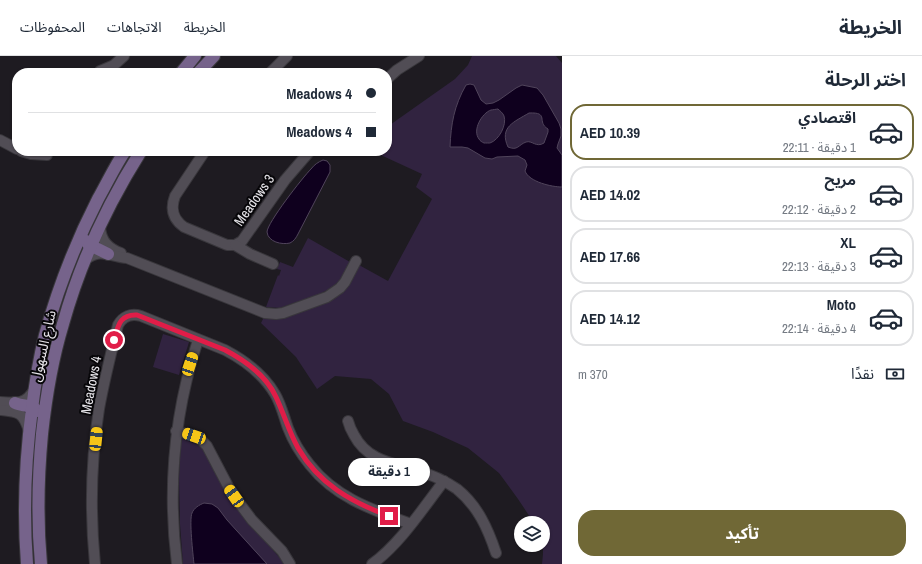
<!DOCTYPE html>
<html lang="ar">
<meta charset="utf-8">
<style>
body{margin:0;font-family:"Archivo Narrow","Noto Sans Arabic",sans-serif;background:#f2f2f3;color:#1f2937;direction:rtl;height:100vh;display:flex;flex-direction:column;font-size:15px;white-space:nowrap}
*{box-sizing:border-box;margin:0}
p{font-size:13px;color:#747a83}
.icon{flex:none;width:22px;height:22px;fill:none;stroke:currentColor;stroke-width:2;stroke-linecap:round;stroke-linejoin:round}
.map{position:relative;flex:1;overflow:hidden;direction:ltr}
.side{display:flex;flex-direction:column;background:#fff;width:360px}
.side>*{flex:none}
.top-card{position:absolute;left:12px;top:12px;width:380px;height:88px;border-radius:16px;box-shadow:0 1px 3px #0004;direction:rtl;display:grid;align-content:center;height:88px;padding:0 16px;background:#fff}
.tools{position:absolute;left:514px;top:460px;display:grid;gap:8px}
.tools a{display:grid;place-items:center;width:36px;height:36px;border-radius:50%;background:#fff;box-shadow:0 1px 3px #0004;font-size:20px}
.end{position:absolute;width:18px;height:18px;margin:-9px;border:5px solid #e11d48;background:#fff;box-shadow:0 0 0 2px #fff}
.from{border-radius:50%}
.bubble{position:absolute;height:28px;border-radius:14px;background:#fff;box-shadow:0 1px 3px #0004;font-size:13px;font-weight:700;line-height:28px;text-align:center;direction:rtl}
.car{position:absolute;width:12px;height:24px;margin:-12px -6px;border-radius:5px;box-shadow:0 0 3px 1px #0007;background:linear-gradient(#f5c518 24%,#345 0 40%,#f5c518 0 76%,#345 0 86%,#f5c518 0)}
.top-card b{display:flex;align-items:center;gap:14px;height:38px;font-size:15px}
.top-card b+b{border-top:1px solid #e0e1e3}
.top-card i{width:10px;height:10px;background:#1f2937}
ul{padding:0;list-style:none}
li{display:flex;align-items:center;gap:12px;height:56px;margin:0 8px 6px;padding:0 8px;border:2px solid #e0e1e3;border-radius:16px}
li div{flex:1}
li b{display:block;font-size:15px}
li em{font-style:normal;font-weight:700}
li.on{border-color:#706836}
li>.icon{width:36px;height:36px;stroke-width:1.5}
h2{padding:0 16px;font-size:18px;line-height:48px}
.pay{display:flex;align-items:center;gap:10px;height:44px;padding:0 16px;font-size:15px}
.pay p{margin-inline-start:auto}
.primary-button{display:flex;gap:8px;margin-top:auto;padding:8px 16px}
.primary-button a{flex:1;height:46px;border-radius:16px;background:#706836;color:#fff;font-size:16px;font-weight:700;line-height:46px;text-align:center}
header{display:flex;align-items:center;gap:24px;box-sizing:border-box;height:56px;padding:0 20px;background:#fff;border-bottom:1px solid #e0e1e3}
header strong{font-size:19px}
nav{display:flex;gap:22px;margin-inline-start:auto;font-size:14px}
main{display:flex;flex:1;min-height:0}
.map>svg:first-child{display:block}
.green{fill:#312340}
.water{fill:#0f001e;stroke:#50445b;fill-rule:evenodd}
.lines{fill:none;stroke-linecap:round;stroke-linejoin:round}
.minor-casing{stroke:#39373c;stroke-width:12}
.major-casing{stroke:#39373c;stroke-width:14}
.minor{stroke:#514d55;stroke-width:10}
.major{stroke:#76638b;stroke-width:12}
.route{stroke:#e11d48;stroke-width:5}
.labels{text-anchor:middle;stroke-width:4;stroke-linejoin:round;paint-order:stroke}
.street-label{font-size:14px;fill:#e6e4e9;stroke:#070609}
</style>
<header>
<strong>الخريطة</strong>
<nav><a>الخريطة</a><a>الاتجاهات</a><a>المحفوظات</a></nav>
</header>
<main>
<section class="side">
<h2>اختر الرحلة</h2>
<ul>
<li class="on"><svg class="icon" aria-label="car" viewBox="0 0 24 24"><path d="M5 17H2v-5l4-1 3-4h7l3 4 3 1v5h-3M9 17h6M6 11h13"/><circle cx="7" cy="17" r="2"/><circle cx="17" cy="17" r="2"/></svg><div><b>اقتصادي</b><p>1 دقيقة · 22:11</p></div><em>AED 10.39</em></li>
<li><svg class="icon" aria-label="car" viewBox="0 0 24 24"><path d="M5 17H2v-5l4-1 3-4h7l3 4 3 1v5h-3M9 17h6M6 11h13"/><circle cx="7" cy="17" r="2"/><circle cx="17" cy="17" r="2"/></svg><div><b>مريح</b><p>2 دقيقة · 22:12</p></div><em>AED 14.02</em></li>
<li><svg class="icon" aria-label="car" viewBox="0 0 24 24"><path d="M5 17H2v-5l4-1 3-4h7l3 4 3 1v5h-3M9 17h6M6 11h13"/><circle cx="7" cy="17" r="2"/><circle cx="17" cy="17" r="2"/></svg><div><b>XL</b><p>3 دقيقة · 22:13</p></div><em>AED 17.66</em></li>
<li><svg class="icon" aria-label="car" viewBox="0 0 24 24"><path d="M5 17H2v-5l4-1 3-4h7l3 4 3 1v5h-3M9 17h6M6 11h13"/><circle cx="7" cy="17" r="2"/><circle cx="17" cy="17" r="2"/></svg><div><b>Moto</b><p>4 دقيقة · 22:14</p></div><em>AED 14.12</em></li>
</ul>
<div class="pay"><svg class="icon" aria-label="cash" viewBox="0 0 24 24"><path d="M3 7h18v10H3z"/><circle cx="12" cy="12" r="2"/></svg>نقدًا<p>370 m</p></div>
<div class="primary-button"><a>تأكيد</a></div>
</section>
<div class="map">
<svg width="562" height="508" viewBox="0 0 562 508">
<rect width="100%" height="100%" fill="#1e1b21"/>
<!-- green -->
<g class="green">
<polygon points="472,0 556,0 562,7 562,508 542,508 543,498 543,467 534,467 518,443 499,417 468,392 433,376 403,365 389,338 371,323 335,320 317,333 296,301 261,267 264,261 329,244 359,209 388,225 432,143 416,131 422,118 372,95 387,95 387,71 455,23 468,9"/>
<path d="M 308,182 L 350,206 C 346,213 343,221 337,227 C 324,239 302,244 285,250 L 280,252 L 266,251 L 278,219 L 279,220 L 281,214 L 277,213 L 280,206 L 293,211 Z"/>
<polygon points="163,278 189,286 179,319 153,311"/>
<polygon points="181,382 205,392 217,421 234,448 259,478 285,508 183,508 180,468 179,422"/>
</g>
<!-- water -->
<g class="water">
<path d="M 470,28 L 474,29 L 481,44 L 486,48 L 493,47 L 499,44 L 516,32 L 522,29 L 537,32 L 543,39 L 559,67 L 561,73 L 561,80 L 558,88 L 557,92 L 562,99 L 562,131 C 552,131 529,126 525,115 L 527,109 L 525,104 L 518,100 L 497,101 L 492,103 L 485,102 L 468,92 L 462,91 L 450,91 C 451,68 454,50 466,29 ZM 498,53 C 500,55 503,57 504,60 C 507,69 499,84 490,87 C 490,87 485,87 484,87 C 482,86 480,85 479,83 C 472,74 482,57 491,54 C 492,54 497,53 498,53 ZM 529,57 C 550,56 536,66 548,73 L 548,76 L 544,87 C 536,92 532,84 526,86 C 518,89 518,95 508,91 C 499,71 514,66 529,57 Z"/>
<path d="M 323,104 L 327,105 L 330,109 L 330,116 L 298,178 C 296,182 294,185 290,187 C 282,189 268,186 267,176 C 267,167 303,121 311,113 C 314,109 318,106 323,104 Z"/>
<path d="M 204,447 L 212,448 L 218,452 L 227,464 L 267,508 L 194,508 C 193,498 189,464 192,457 C 194,452 199,449 204,447 Z"/>
</g>
<g class="lines">
<!-- minor casing -->
<g class="minor-casing">
<g id="minor">
<polyline points="100,15 114,9 124,0"/>
<polyline points="270,17 287,0"/>
<polyline points="387,23 397,14 419,0"/>
<polyline points="0,84 17,93"/>
<polyline points="21,95 31,98 47,99"/>
<path d="M 205,95 L 175,140 C 170,153 173,163 184,171 L 227,189 L 235,189 L 242,185 L 285,124 L 310,95"/>
<path d="M 100,171 C 101,185 108,192 121,197"/>
<polyline points="235,189 250,198 273,208"/>
<path d="M 85,204 C 101,191 110,201 127,202 L 265,257 L 276,258 L 283,257 L 327,241 L 340,232 L 345,226 L 356,205"/>
<path d="M 0,346 C 16,347 25,349 34,334"/>
<path d="M 0,354 C 19,356 23,356 29,375"/>
<path d="M 348,365 C 349,369 351,374 354,379 C 367,404 391,407 415,414 C 430,418 444,424 457,433 C 478,450 488,473 496,497"/>
<polyline points="176,375 194,380 201,384 207,390 229,432 240,448 252,464 282,495 290,508"/>
<path d="M 95,508 C 90,457 91,404 99,353 C 104,325 111,297 118,269 C 123,260 131,257 141,260 L 225,294 C 246,305 263,318 275,338 C 281,348 284,361 288,372 C 293,385 301,398 310,409 C 336,442 373,454 411,468"/>
<path d="M 177,508 C 167,430 174,358 198,284"/>
<path d="M 372,508 C 400,488 423,452 444,425"/>
</g>
</g>
<!-- major casing -->
<g class="major-casing">
<g id="major">
<polyline points="181,17 195,0"/>
<polyline points="198,17 214,0"/>
<polyline points="86,185 88,188 108,198"/>
<path d="M 15,347 C 23,351 32,348 37,355"/>
<path d="M 27,508 C 23,456 25,405 32,353 C 35,328 39,303 45,279 C 58,232 76,186 98,143 C 107,127 115,110 125,95"/>
<path d="M 41,508 C 37,465 38,421 42,378 C 46,341 52,304 63,268 C 80,207 107,149 141,95"/>
</g>
</g>
<!-- minor -->
<use href="#minor" class="minor"/>
<!-- major -->
<use href="#major" class="major"/>
</g>
<g class="lines">
<!-- route -->
<path class="route" d="M 114,284 C 118,271 119,258 137,259 L 225,294 C 246,305 266,319 276,341 C 284,358 289,376 298,392 C 319,428 351,446 389,460"/>
</g>
<g class="labels">
<!-- street labels -->
<g class="street-label">
<text transform="translate(254 144) rotate(-55)" y="5">Meadows 3</text>
<text transform="translate(43 290) rotate(-77)" y="5">شارع السهول</text>
<text transform="translate(91 329) rotate(-79)" y="5">Meadows 4</text>
</g>
</g>
</svg>
<div class="tools">
<a><svg class="icon" aria-label="layers" viewBox="0 0 24 24"><path d="M12 4l9 5-9 5-9-5zM3 14l9 5 9-5"/></svg></a>
</div>
<i class="end from" style="left:114px;top:284px"></i>
<i class="end" style="left:389px;top:460px"></i>
<div class="bubble" style="left:348px;top:402px;width:82px">1 دقيقة</div>
<i class="car" style="left:190px;top:308px;rotate:18deg"></i>
<i class="car" style="left:194px;top:380px;rotate:289deg"></i>
<i class="car" style="left:96px;top:383px;rotate:6deg"></i>
<i class="car" style="left:234px;top:440px;rotate:325deg"></i>
<div class="top-card">
<b><i class="from"></i>Meadows 4</b>
<b><i></i>Meadows 4</b>
</div>
</div>
</main>
